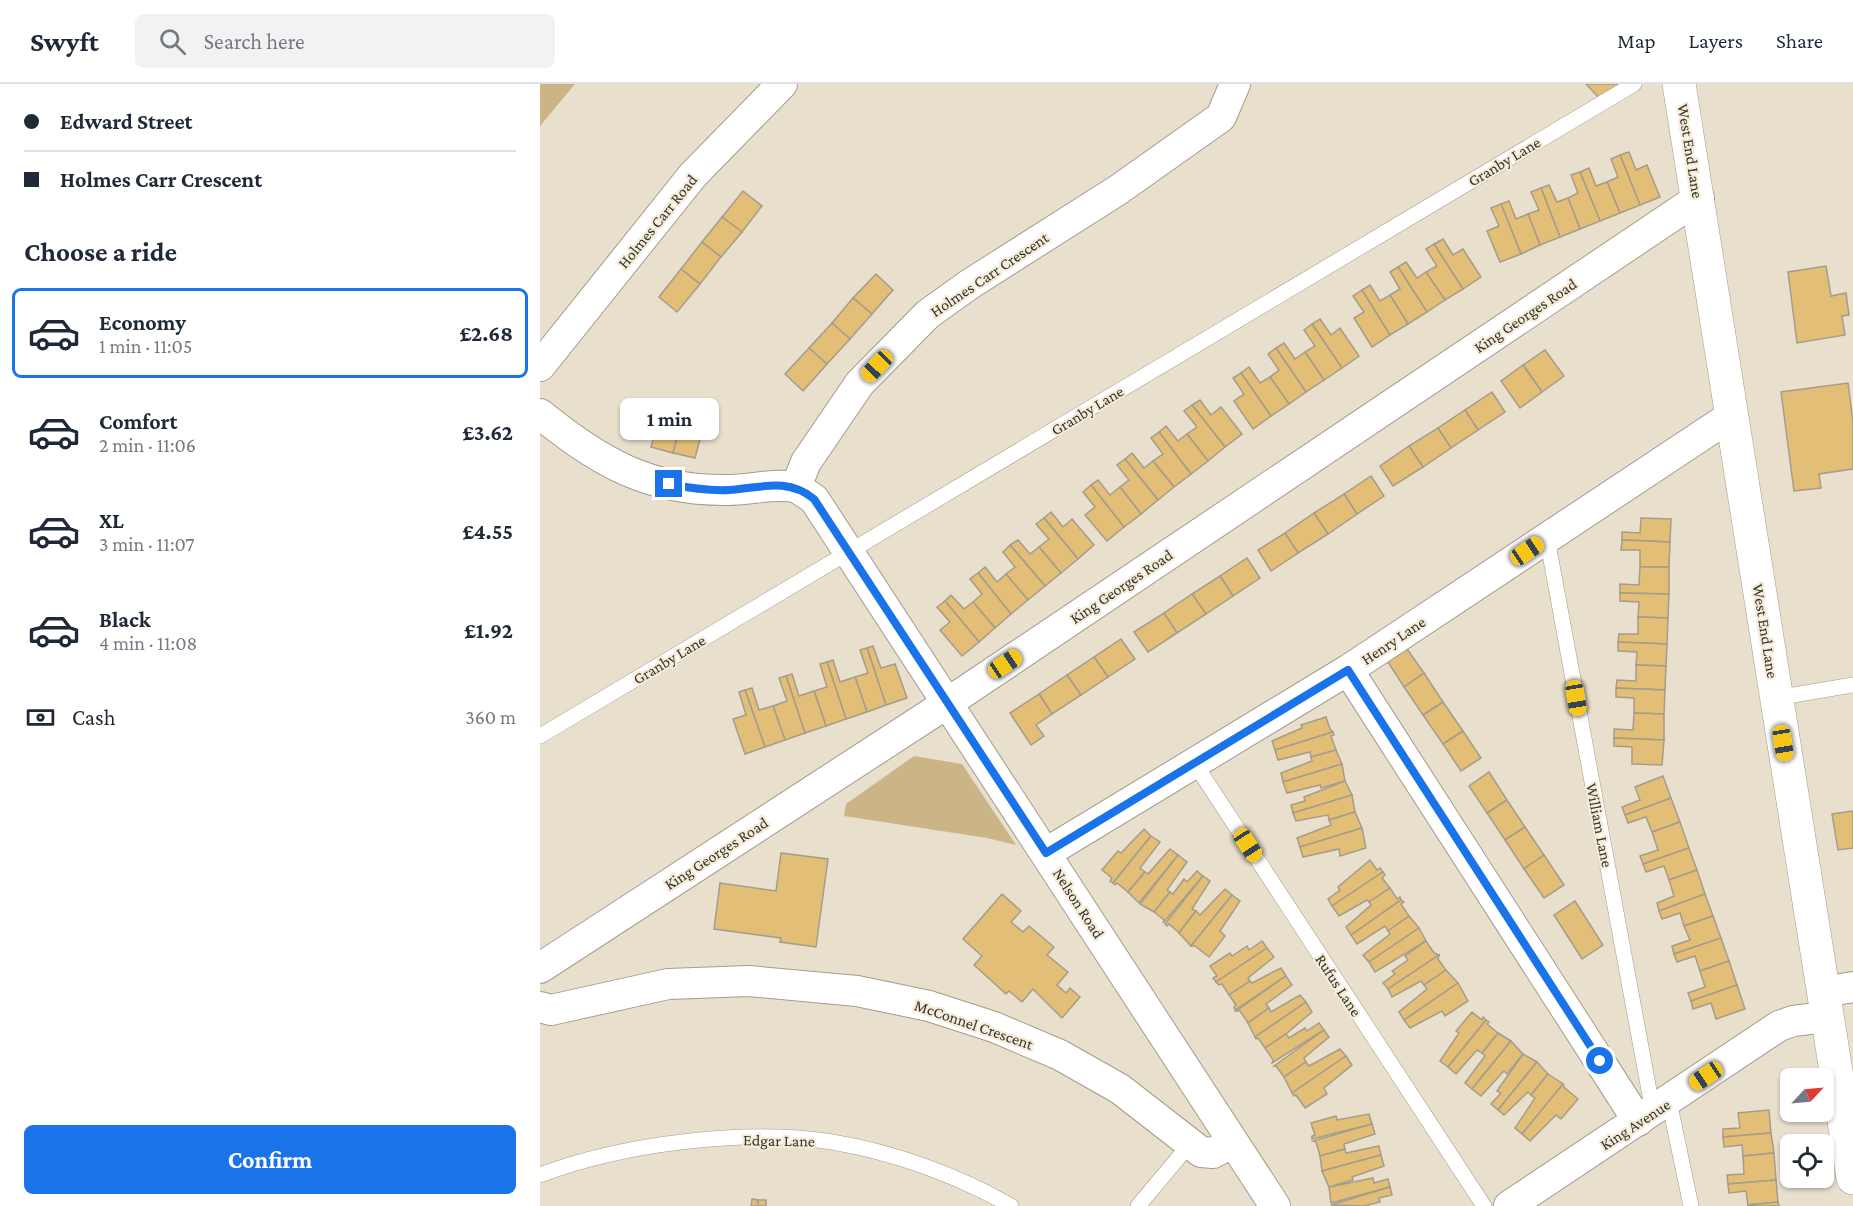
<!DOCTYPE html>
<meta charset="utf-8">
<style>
body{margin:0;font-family:"Crimson Pro",serif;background:#f2f2f3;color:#1f2937;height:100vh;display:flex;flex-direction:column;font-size:22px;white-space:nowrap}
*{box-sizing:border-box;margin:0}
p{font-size:20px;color:#747a83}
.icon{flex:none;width:33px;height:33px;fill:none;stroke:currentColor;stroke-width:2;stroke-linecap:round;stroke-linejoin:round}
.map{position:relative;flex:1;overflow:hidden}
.side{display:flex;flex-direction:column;background:#fff;width:540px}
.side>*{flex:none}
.hud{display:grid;align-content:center;height:132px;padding:0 24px;background:#fff}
.needle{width:39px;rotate:64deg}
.fabs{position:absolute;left:1240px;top:984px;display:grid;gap:12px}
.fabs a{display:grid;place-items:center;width:54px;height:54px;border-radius:9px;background:#fff;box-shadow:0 2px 4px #0004;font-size:30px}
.end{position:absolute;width:27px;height:27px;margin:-14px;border:8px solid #1a73e8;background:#fff;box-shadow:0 0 0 3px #fff}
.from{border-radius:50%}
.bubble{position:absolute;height:42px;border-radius:9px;background:#fff;box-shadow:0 2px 4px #0004;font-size:20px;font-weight:700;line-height:42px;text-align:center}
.car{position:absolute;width:18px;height:36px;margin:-18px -9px;border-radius:8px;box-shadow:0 0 4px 2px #0007;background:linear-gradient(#f5c518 24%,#345 0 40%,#f5c518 0 76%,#345 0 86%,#f5c518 0)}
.hud b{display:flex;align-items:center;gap:21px;height:57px;font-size:22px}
.hud b+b{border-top:2px solid #e0e1e3}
.hud i{width:15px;height:15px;background:#1f2937}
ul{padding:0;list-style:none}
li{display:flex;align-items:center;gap:18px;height:90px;margin:0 12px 9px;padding:0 12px;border:3px solid transparent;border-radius:9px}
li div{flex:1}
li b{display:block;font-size:22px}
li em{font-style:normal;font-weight:700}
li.selected{border-color:#1a73e8}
li>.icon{width:54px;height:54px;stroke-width:1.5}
h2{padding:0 24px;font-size:27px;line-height:72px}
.pay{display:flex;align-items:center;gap:15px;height:66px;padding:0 24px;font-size:22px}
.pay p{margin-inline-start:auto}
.cta{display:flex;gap:12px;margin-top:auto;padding:12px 24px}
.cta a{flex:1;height:69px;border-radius:9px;background:#1a73e8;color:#fff;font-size:24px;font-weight:700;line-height:69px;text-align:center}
header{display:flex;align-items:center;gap:36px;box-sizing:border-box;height:84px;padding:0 30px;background:#fff;border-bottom:2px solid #e0e1e3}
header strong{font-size:28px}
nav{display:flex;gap:33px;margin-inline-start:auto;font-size:21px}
.search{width:420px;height:54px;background:#f2f2f3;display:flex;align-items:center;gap:15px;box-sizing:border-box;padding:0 21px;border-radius:9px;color:#747a83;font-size:22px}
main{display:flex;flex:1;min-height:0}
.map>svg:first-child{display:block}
.green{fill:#cbb486}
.building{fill:#e2be77;stroke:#a59c8b;stroke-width:1.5}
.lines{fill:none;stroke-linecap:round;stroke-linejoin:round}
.service-casing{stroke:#a59c8b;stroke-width:16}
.minor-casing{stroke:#a59c8b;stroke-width:32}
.tertiary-casing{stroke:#a59c8b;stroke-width:34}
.service{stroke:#fff;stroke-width:15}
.minor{stroke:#fff;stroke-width:30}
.tertiary{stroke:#fff;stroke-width:33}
.route{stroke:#1a73e8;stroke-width:8}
.labels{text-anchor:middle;stroke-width:4.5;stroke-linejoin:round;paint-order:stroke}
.street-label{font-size:16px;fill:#37342d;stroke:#f5ecda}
</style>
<header>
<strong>Swyft</strong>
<div class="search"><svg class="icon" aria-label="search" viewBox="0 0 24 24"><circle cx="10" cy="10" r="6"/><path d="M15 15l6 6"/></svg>Search here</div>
<nav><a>Map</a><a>Layers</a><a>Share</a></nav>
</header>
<main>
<section class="side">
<div class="hud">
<b><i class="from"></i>Edward Street</b>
<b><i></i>Holmes Carr Crescent</b>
</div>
<h2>Choose a ride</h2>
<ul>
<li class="selected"><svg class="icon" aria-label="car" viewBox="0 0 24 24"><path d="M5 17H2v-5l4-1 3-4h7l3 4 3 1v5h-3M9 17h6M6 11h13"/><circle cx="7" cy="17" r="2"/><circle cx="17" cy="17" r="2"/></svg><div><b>Economy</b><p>1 min · 11:05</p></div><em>£2.68</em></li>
<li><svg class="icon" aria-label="car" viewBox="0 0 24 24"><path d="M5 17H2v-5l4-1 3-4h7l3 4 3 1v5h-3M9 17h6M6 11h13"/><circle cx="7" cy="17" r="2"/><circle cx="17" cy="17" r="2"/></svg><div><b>Comfort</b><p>2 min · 11:06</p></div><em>£3.62</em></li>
<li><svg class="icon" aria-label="car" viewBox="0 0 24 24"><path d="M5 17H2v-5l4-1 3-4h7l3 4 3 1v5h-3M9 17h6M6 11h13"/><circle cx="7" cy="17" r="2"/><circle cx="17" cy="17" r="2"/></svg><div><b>XL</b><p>3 min · 11:07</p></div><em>£4.55</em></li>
<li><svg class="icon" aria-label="car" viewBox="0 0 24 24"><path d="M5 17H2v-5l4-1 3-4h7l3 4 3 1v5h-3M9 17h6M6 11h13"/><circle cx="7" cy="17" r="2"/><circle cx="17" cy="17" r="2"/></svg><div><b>Black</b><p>4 min · 11:08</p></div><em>£1.92</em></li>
</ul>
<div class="pay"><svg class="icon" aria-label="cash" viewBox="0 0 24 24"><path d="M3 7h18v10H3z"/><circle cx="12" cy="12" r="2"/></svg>Cash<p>360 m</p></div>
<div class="cta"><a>Confirm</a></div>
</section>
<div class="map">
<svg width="1313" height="1122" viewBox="0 0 1313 1122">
<rect width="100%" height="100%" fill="#e8dfcd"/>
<!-- green -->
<g class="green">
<polygon points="0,0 35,0 0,42"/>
<polygon points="374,672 422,680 476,761 447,754 304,732 306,720"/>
</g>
<!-- building -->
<g class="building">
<polygon points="1046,0 1081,0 1062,17"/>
<polygon points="1089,68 1096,86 1107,81 1120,113 1100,121 1080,71"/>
<polygon points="1080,71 1100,121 1080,129 1067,98 1078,93 1071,75"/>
<polygon points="1049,84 1056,102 1067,98 1080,129 1060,137 1040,88"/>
<polygon points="1040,88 1060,137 1040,145 1028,114 1038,109 1031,91"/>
<polygon points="1009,101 1017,118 1028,114 1040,145 1020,153 1001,104"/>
<polygon points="1001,104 1020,153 1000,161 988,130 999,126 991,108"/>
<polygon points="203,107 222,122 202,148 182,133"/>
<polygon points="969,117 976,135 988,130 1000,161 981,170 961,120"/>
<polygon points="961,120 981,170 960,178 947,147 959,142 951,124"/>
<polygon points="182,133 202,148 181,173 162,158"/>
<polygon points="903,155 913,171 923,165 941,193 923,205 894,160"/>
<polygon points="162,158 181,173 160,200 141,185"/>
<polygon points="894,160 923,205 905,216 886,188 897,182 886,165"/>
<polygon points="866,178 877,194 886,188 905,216 887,228 858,183"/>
<polygon points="1286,182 1291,212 1306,209 1309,231 1302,232 1305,251 1257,259 1248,188"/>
<polygon points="858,183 887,228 868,240 850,211 860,205 850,188"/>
<polygon points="141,185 160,200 137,228 119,213"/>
<polygon points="336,190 353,206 332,230 313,214"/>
<polygon points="830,201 840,217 850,211 868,240 850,251 822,206"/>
<polygon points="822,206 850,251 832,263 814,234 824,228 813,212"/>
<polygon points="313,214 332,230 310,255 292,239"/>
<polygon points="780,235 791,251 800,244 819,272 802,284 772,240"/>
<polygon points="292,239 310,255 287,280 269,264"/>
<polygon points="772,240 802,284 784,296 765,268 775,262 764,246"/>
<polygon points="744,259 755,275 765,268 784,296 766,308 736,264"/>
<polygon points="269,264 287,280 263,307 245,290"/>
<polygon points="736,264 766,308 749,320 730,293 739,286 728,270"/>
<polygon points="1005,266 1024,292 1002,308 983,281"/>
<polygon points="983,281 1002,308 980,324 961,297"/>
<polygon points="709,283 720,299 730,293 749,320 731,332 701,289"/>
<polygon points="701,289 731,332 713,345 694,317 704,310 693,294"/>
<polygon points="1308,299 1313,338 1313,385 1279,390 1281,404 1254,407 1241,308"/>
<polygon points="952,308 965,328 938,346 925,326"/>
<polygon points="660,316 671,331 681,323 702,350 685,363 652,321"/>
<polygon points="652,321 685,363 668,377 647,350 657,343 644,327"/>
<polygon points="925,326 938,346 911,364 898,344"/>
<polygon points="120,329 142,335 133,369 111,363"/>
<polygon points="142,335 164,340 155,374 133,369"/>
<polygon points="626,342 638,357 647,350 668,377 651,390 619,348"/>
<polygon points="898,344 911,364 883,383 869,362"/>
<polygon points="619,348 651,390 634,403 613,377 623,370 611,354"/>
<polygon points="869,362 883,383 853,402 840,382"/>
<polygon points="592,369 604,384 613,377 634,403 618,416 585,375"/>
<polygon points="585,375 618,416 601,430 580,403 589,396 577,381"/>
<polygon points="831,392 844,412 817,430 804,410"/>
<polygon points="558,396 570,411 580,403 601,430 584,443 551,401"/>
<polygon points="551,401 584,443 567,457 545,431 555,423 543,408"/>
<polygon points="804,410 817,430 788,450 774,429"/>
<polygon points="511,428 523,443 532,435 554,461 538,475 504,434"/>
<polygon points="774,429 788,450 758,469 745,449"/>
<polygon points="504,434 538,475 521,489 499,463 509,455 496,440"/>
<polygon points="1101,434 1131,435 1130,458 1082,456 1082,448 1100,449"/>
<polygon points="745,449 758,469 731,487 718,466"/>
<polygon points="478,456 490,470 499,463 521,489 505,502 470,461"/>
<polygon points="1082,456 1130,458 1129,483 1100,483 1100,466 1081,466"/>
<polygon points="470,461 505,502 488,516 466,490 475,483 463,468"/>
<polygon points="707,474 720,494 693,512 680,492"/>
<polygon points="445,483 457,498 466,490 488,516 471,530 438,489"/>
<polygon points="1100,483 1129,483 1129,510 1080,509 1080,500 1099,501"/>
<polygon points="438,489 471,530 455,544 433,518 442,510 430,495"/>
<polygon points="680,492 693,512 666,530 652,510"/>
<polygon points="1080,509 1129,510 1128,534 1098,533 1099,518 1080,517"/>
<polygon points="652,510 666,530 637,549 624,529"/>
<polygon points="411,511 424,525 433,518 455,544 439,558 405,517"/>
<polygon points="405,517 439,558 422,572 400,546 410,538 397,523"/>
<polygon points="624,529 637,549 608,568 594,548"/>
<polygon points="1098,533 1128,534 1127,560 1078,558 1079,550 1098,550"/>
<polygon points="581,555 595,575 568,593 554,573"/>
<polygon points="1078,558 1127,560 1126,582 1096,581 1097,568 1078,567"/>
<polygon points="333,562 341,584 355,580 367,614 346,621 327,564"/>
<polygon points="865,562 884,589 864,603 846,575"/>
<polygon points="327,564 346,621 327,628 315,593 328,589 320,566"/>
<polygon points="554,573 568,593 541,611 527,591"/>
<polygon points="293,576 300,598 315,593 327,628 306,635 287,578"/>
<polygon points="287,578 306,635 286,642 274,607 287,603 280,580"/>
<polygon points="1096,581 1126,582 1125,606 1076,604 1077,596 1096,597"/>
<polygon points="884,589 903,618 883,631 864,603"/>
<polygon points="252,590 259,612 274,607 286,642 265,649 246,592"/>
<polygon points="527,591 541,611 512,630 499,610"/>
<polygon points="246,592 265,649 245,656 233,622 247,617 239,594"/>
<polygon points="212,604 219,626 233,622 245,656 225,663 205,606"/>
<polygon points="1076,604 1125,606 1124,630 1094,629 1094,614 1076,613"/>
<polygon points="205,606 225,663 205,670 193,635 206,631 199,608"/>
<polygon points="499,610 512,630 496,641 504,652 491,661 470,629"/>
<polygon points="903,618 923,647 903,660 883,631"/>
<polygon points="1094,629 1124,630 1124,656 1074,654 1074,645 1093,646"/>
<polygon points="786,633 790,645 793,648 735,666 732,657 762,644 761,641"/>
<polygon points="923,647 941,674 921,687 903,660"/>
<polygon points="793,648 794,651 791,652 796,666 771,673 770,668 738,676 735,666"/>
<polygon points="1074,654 1124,656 1122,681 1092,680 1092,663 1074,662"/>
<polygon points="796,666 802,680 743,698 741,689 772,677 771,673"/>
<polygon points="802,680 805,697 781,704 780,701 747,709 743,698"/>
<polygon points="949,688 967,716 947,729 929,702"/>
<polygon points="1123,692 1131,714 1085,731 1082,723 1100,716 1095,703"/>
<polygon points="805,697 812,711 753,729 751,721 765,717 764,713"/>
<polygon points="812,711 815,728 789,736 788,731 756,737 753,729"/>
<polygon points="1131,714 1140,738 1112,748 1106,733 1088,739 1085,731"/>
<polygon points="967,716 985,743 965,756 947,729"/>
<polygon points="1313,727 1313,764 1298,766 1292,730"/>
<polygon points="815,728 822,744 760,763 757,754 791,741 789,736"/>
<polygon points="1140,738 1149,764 1103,780 1100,772 1118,766 1112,748"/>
<polygon points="985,743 1004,771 984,785 965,756"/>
<polygon points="822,744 826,764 800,772 799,765 763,773 760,763"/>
<polygon points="604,745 611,752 573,799 570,797 572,794 562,786 578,767 581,769"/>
<polygon points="611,752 620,758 600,784 605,788 588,808 577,799 575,801 573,799"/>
<polygon points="1149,764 1157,786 1129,796 1124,782 1106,788 1103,780"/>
<polygon points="630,765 638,771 599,819 588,808 605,788 608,790"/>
<polygon points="241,769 288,775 276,863 240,858 241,854 174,845 180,799 236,807"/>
<polygon points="638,771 647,778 627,806 630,808 614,828 600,820"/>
<polygon points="1004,771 1024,801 1004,814 984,785"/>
<polygon points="830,776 837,786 840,784 843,788 792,822 788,815 800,806 798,803"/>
<polygon points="1157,786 1165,810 1119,827 1117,819 1134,812 1129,796"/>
<polygon points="657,787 663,792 623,839 624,836 614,828 630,808 633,810 644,795 647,798"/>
<polygon points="843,788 845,791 842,794 850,804 829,818 827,816 799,832 792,822"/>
<polygon points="663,792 670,797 652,825 656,827 639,849 629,840 627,842 625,840"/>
<polygon points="850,804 857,815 860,813 861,816 811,851 806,843 831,821 829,818"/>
<polygon points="685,805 692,811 651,862 639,849 656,827 660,831"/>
<polygon points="462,810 481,827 471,838 483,848 489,842 514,863 507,871 528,888 517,901 526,909 530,904 540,913 522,934 493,905 482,918 469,907 466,910 434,881 442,872 423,855"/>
<polygon points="1165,810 1173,832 1144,842 1140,829 1122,835 1119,827"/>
<polygon points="692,811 700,817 680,847 685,852 669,873 655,862 651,862"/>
<polygon points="861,816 864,818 861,820 869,832 848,847 845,842 817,860 811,851"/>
<polygon points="1035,817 1063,861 1042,875 1014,831"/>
<polygon points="869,832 879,844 829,878 823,871 850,850 848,847"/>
<polygon points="1173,832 1181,854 1134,870 1132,862 1150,856 1144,842"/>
<polygon points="879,844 886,857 835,888 829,878"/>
<polygon points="1181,854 1189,877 1160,887 1155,872 1137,878 1134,870"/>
<polygon points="722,857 727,864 676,898 673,894 677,892 670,882 690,869 692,872 707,862 709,866"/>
<polygon points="886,857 894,869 899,871 848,905 843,899 855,890 852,887 868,876 865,872"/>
<polygon points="727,864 734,873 708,894 710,897 689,911 682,900 679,901 676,898"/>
<polygon points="899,871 898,875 906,886 884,901 881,897 852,913 848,905"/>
<polygon points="1189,877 1197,901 1151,917 1148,909 1165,903 1160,887"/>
<polygon points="741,884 746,892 695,926 694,923 696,921 689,911 710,897 712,899"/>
<polygon points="906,886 918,899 864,936 859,928 887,905 884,901"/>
<polygon points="746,892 752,901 726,920 729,924 708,939 700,927 696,927"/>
<polygon points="918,899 928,917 905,932 902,927 870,944 864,936"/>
<polygon points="1197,901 1205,925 1176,935 1171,919 1153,925 1151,917"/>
<polygon points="760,911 766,918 715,953 708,939 729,924 731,928"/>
<polygon points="766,918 772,928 746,950 725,964 718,954 716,955 715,953"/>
<polygon points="932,928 942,936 943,933 946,936 908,983 900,977 919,949 916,947"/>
<polygon points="946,936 949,938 947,940 958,949 942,969 937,966 916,990 908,983"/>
<polygon points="779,939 784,946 732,979 733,976 725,964 746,950 749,954 765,944 767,947"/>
<polygon points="784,946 789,953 764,974 766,978 744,993 736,982 734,982"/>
<polygon points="958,949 971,957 932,1005 925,999 945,972 942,969"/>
<polygon points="971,957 983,970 967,990 964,987 941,1012 932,1005"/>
<polygon points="800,965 806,972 752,1009 744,993 766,978 769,982"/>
<polygon points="983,970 997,978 958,1026 951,1020 961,1009 957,1007"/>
<polygon points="806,972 812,981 784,1004 787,1010 765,1024 756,1011 754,1012 752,1009"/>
<polygon points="997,978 1008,990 991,1011 988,1008 964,1031 958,1026"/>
<polygon points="1008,990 1023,1000 982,1050 975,1044 995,1014 991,1011"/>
<polygon points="1023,1000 1025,1004 1038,1015 1021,1035 1016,1031 990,1057 982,1050"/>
<polygon points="1229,1026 1231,1049 1183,1053 1183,1045 1200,1044 1198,1029"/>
<polygon points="829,1030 832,1040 772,1055 772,1052 775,1051 771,1039 796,1032 797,1036"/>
<polygon points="832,1040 835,1050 804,1060 805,1065 780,1072 776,1058 773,1057"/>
<polygon points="1231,1049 1234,1069 1203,1072 1202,1061 1184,1063 1183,1053"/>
<polygon points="839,1062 841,1071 782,1087 780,1072 805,1065 806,1069"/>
<polygon points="1234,1069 1236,1096 1188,1100 1187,1091 1204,1090 1203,1072"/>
<polygon points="841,1071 844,1082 812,1093 813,1096 789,1103 782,1087"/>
<polygon points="833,1094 834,1099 848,1095 850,1103 791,1119 789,1103"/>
<polygon points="1236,1096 1238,1118 1208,1121 1206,1107 1189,1109 1188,1100"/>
<polygon points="850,1103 852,1111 839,1114 840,1118 824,1122 791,1121"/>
<polygon points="212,1115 218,1116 218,1122 211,1122"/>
<rect x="218" y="1116" width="8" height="6"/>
<polygon points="1238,1118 1239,1122 1208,1122 1208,1121"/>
</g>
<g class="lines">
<!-- service casing -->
<g class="service-casing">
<g id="service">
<polyline points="1007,454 1113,1028"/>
<polyline points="1236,614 1313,601"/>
<polyline points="0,652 1094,0"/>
<polyline points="655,680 944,1122"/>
<polyline points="1129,1017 1151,1122"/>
<path d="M 0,1091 C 82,1060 205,1044 292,1058 C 353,1068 417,1091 471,1122"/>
<polyline points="598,1122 650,1060"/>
</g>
</g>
<!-- minor casing -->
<g class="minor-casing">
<g id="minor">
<polyline points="0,282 153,91 242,0"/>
<path d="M 0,330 C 59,378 109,407 187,406 C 211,406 233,399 256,403 L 266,378 L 320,299 L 388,230 L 430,200 L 578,106 L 681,33 L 695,0"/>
<polyline points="256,403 274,415 735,1122"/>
<polyline points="808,586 1098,1037"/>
<polyline points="506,769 808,586 1191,332"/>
<polyline points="0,884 406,620 1159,114"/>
<polyline points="1283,908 1313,903"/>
<polyline points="0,923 11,926 128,900 209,897 317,907 389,922 454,943 520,971 580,1005 661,1068 673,1069 693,1058"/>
<polyline points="969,1122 1239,942 1253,937 1286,933"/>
</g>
</g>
<!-- tertiary casing -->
<g class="tertiary-casing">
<polyline id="tertiary" points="1139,0 1313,1094"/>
</g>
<!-- service -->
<use href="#service" class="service"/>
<!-- minor -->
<use href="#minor" class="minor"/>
<!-- tertiary -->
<use href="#tertiary" class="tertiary"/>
</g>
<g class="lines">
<!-- route -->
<path class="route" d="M 129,400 C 149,404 169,407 189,406 C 220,404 247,393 274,415 L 506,769 L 808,586 L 1060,977"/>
</g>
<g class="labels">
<!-- street labels -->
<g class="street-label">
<text transform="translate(1151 67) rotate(81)" y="6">West End Lane</text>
<text transform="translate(964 77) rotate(-31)" y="6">Granby Lane</text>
<text transform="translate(117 137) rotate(-51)" y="6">Holmes Carr Road</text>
<text transform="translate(449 190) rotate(-34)" y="6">Holmes Carr Crescent</text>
<text transform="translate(985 231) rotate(-34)" y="6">King Georges Road</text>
<text transform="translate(547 326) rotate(-31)" y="6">Granby Lane</text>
<text transform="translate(581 502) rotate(-34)" y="6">King Georges Road</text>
<text transform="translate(1226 547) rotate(81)" y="6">West End Lane</text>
<text transform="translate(853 556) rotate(-34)" y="6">Henry Lane</text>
<text transform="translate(129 575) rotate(-31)" y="6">Granby Lane</text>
<text transform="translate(1060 741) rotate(79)" y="6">William Lane</text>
<text transform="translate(176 769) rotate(-33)" y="6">King Georges Road</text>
<text transform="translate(539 819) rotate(57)" y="6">Nelson Road</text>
<text transform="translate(799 901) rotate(57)" y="6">Rufus Lane</text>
<text transform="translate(434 940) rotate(19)" y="6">McConnel Crescent</text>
<text transform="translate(1095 1040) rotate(-33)" y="6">King Avenue</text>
<text transform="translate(239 1056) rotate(1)" y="6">Edgar Lane</text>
</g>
</g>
</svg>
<div class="fabs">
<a><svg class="needle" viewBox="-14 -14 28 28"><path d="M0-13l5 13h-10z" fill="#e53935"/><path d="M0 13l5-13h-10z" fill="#747a83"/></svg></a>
<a><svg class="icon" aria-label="locate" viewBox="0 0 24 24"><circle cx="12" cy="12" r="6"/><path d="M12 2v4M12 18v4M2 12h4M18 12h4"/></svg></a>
</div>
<i class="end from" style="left:1060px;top:977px"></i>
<i class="end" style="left:129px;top:400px"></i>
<div class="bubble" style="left:80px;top:314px;width:99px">1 min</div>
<i class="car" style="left:337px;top:282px;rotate:224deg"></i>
<i class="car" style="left:987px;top:467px;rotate:56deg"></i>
<i class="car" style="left:465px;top:580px;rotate:56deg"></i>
<i class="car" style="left:1036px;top:614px;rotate:170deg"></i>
<i class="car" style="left:1243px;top:659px;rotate:171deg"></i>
<i class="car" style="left:708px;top:761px;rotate:147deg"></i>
<i class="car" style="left:1166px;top:992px;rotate:236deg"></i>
</div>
</main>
